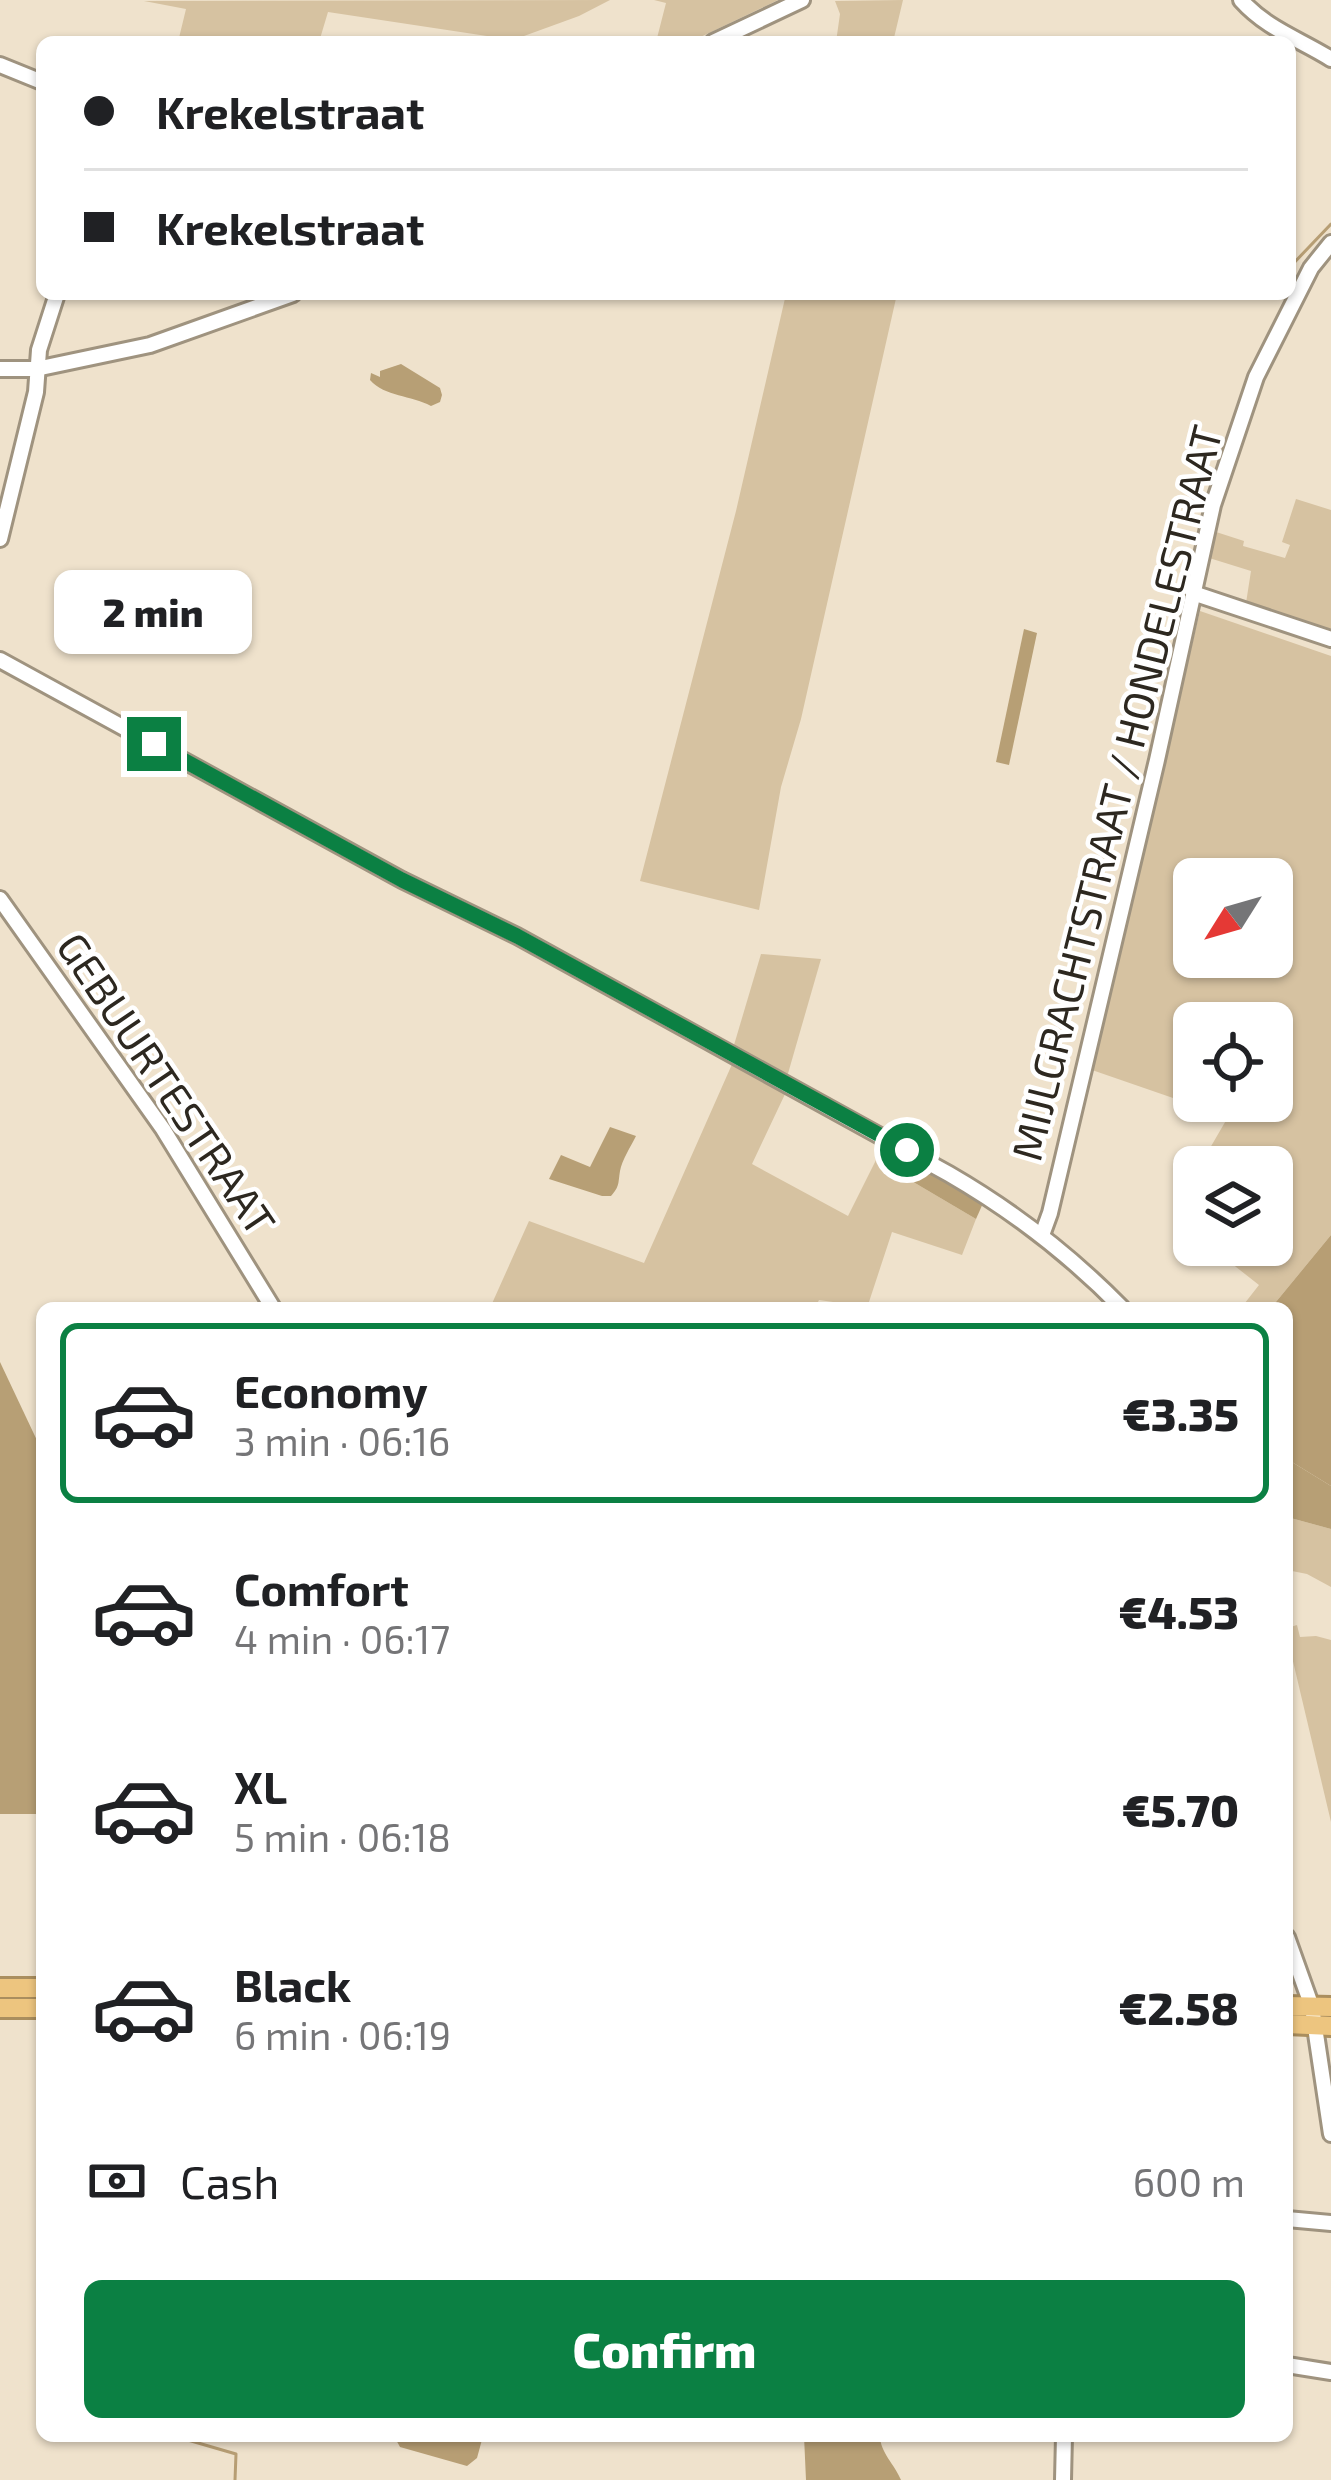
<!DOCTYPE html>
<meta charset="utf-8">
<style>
body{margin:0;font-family:"Exo 2",sans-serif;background:#f2f2f2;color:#202124;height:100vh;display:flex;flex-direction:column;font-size:45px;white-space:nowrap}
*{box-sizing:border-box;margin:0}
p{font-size:39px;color:#757577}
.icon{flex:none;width:66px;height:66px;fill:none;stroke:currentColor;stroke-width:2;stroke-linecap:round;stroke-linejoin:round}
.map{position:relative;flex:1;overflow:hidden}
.drawer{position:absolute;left:36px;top:1302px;width:1257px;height:1140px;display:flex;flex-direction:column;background:#fff;border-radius:18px;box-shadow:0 3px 9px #0004}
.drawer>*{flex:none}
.banner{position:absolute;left:36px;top:36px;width:1260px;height:264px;border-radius:18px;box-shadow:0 3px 9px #0004;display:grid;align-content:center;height:264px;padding:0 48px;background:#fff}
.needle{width:78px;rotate:233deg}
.controls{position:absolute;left:1173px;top:858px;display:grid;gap:24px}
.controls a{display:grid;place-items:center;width:120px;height:120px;border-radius:18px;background:#fff;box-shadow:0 3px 9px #0004;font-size:60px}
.end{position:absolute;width:54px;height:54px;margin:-27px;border:15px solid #0b8043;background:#fff;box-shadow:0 0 0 6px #fff}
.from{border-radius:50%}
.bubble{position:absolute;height:84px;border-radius:18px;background:#fff;box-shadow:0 3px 9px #0004;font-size:39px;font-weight:800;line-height:84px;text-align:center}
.banner b{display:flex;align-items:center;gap:42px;height:114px;font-size:45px}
.banner b+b{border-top:3px solid #e0e0e0}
.banner i{width:30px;height:30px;background:#202124}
ul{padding:21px 0 0;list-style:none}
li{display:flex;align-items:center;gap:36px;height:180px;margin:0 24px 18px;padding:0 24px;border:6px solid transparent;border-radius:18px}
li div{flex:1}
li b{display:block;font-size:45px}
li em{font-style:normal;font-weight:800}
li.selected{border-color:#0b8043}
li>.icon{width:108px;height:108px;stroke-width:1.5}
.pay{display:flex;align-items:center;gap:30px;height:132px;padding:0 48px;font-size:45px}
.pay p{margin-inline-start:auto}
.action{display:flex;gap:24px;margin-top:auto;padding:24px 48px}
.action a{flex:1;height:138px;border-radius:18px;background:#0b8043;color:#fff;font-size:48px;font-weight:800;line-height:138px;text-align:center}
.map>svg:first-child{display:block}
.green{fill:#d6c2a1;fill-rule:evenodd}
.forest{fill:#b79f75}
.water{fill:#b79e74}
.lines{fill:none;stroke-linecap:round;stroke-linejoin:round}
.stream{stroke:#b79e74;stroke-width:3}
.minor-casing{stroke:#9f937f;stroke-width:20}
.highway-casing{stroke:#aa8e5e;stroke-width:24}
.minor{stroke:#fff;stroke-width:14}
.highway{stroke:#edc57f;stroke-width:18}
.route{stroke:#0b8043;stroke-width:15}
.labels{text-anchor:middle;stroke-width:9;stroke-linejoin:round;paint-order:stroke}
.street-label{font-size:42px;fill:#2d2820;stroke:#fff}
</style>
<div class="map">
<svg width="1331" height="2480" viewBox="0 0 1331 2480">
<rect width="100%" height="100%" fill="#efe2cc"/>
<!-- green -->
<g class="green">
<polygon points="610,0 579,16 513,40 328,12 319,42 178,42 186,9 144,1"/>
<polygon points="654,0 778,0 690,42 656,42 666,3"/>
<polygon points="903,0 893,42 836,42 840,14 835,1"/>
<polygon points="786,294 897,294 801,719 781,787 759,910 640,881 736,511"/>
<polygon points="1296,499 1331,510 1331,633 1246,603 1251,571 1206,557 1213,531 1244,541 1243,546 1285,558 1290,545 1282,542"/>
<path d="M 1200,611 L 1331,656 L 1331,1235 L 1271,1308 L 1241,1308 L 1259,1285 L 1208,1245 L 1272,1245 L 1272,1167 L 1199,1167 L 1228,1117 L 1092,1070 ZM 1194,879 L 1272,879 L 1272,957 L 1194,957 ZM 1194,1023 L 1272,1023 L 1272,1101 L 1194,1101 Z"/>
<polygon points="761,954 821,959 787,1077 734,1045"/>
<polygon points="733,1062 786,1092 752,1164 848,1216 876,1160 976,1219 962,1255 892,1232 867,1308 847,1308 847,1304 819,1300 815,1308 490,1308 529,1221 644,1263"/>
<polygon points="1287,1517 1331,1529 1331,1587 1307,1574 1287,1570"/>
<polygon points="1297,1625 1300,1637 1316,1636 1331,1640 1331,1822 1287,1636 1287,1628"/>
</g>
<!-- forest -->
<g class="forest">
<path d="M 401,364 L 440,388 L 442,395 L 440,402 L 431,406 C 411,395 385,397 370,380 L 371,373 L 380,377 L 380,371 Z"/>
<polygon points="1024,629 1037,633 1009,765 996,762"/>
<path d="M 610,1127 L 636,1136 C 631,1146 622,1160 620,1171 C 618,1183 620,1186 611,1196 L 602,1196 L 549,1179 L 561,1155 L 590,1167 Z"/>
<polygon points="884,1143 984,1201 976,1219 876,1160"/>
<polygon points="0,1362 42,1451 42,1814 0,1814"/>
<polygon points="1287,1459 1331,1486 1331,1529 1287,1517"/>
<path d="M 804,2436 L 880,2436 C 880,2452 895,2465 901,2480 L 806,2480 Z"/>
</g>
<!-- water -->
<g class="water">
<polygon points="1331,1235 1331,1486 1287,1459 1287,1308 1271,1308"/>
<polygon points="394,2436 483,2436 477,2458 467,2466 400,2447"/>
</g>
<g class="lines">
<!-- stream -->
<g class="stream">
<polyline points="1290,267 1331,224"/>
<polyline points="174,2436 236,2454 235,2480"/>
</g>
<!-- minor casing -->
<g class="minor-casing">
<g id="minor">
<path d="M 1241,0 C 1267,29 1299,39 1331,59"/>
<polyline points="713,42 802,0"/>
<polyline points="0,65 42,82"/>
<polyline points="0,369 36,369 150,345 293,294"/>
<polyline points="0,539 36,392 39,350 57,294"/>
<polyline points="1193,593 1331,639"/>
<path d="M 0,660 L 402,880 L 517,936 L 949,1174 C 1013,1211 1070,1255 1122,1308"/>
<polyline points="0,899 163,1129 273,1308"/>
<polyline points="1042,1235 1050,1213 1157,760 1213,505 1256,377 1311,268 1331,243"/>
<polyline points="1287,1937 1312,2007 1331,2134"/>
<polyline points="1287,2219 1331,2223"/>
<polyline points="1287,2365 1331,2372"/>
<polyline points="1063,2480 1064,2436"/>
</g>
</g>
<!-- highway casing -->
<g class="highway-casing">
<g id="highway">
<polyline points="0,1988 42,1988"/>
<polyline points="1287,2006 1331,2007"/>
<polyline points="0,2008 42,2008"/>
<polyline points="1287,2024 1331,2026"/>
</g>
</g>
<!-- minor -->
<use href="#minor" class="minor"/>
<!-- highway -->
<use href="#highway" class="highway"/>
</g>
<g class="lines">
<!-- route -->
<polyline class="route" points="154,744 402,880 517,936 907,1150"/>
</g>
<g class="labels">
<!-- street labels -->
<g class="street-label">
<text transform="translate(1117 793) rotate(-76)" y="15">MIJLGRACHTSTRAAT / HONDELESTRAAT</text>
<text transform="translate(166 1084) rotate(56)" y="15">GEBUURTESTRAAT</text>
</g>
</g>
</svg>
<div class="controls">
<a><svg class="needle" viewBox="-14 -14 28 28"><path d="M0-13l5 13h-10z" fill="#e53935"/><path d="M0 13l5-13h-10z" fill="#757577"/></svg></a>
<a><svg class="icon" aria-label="locate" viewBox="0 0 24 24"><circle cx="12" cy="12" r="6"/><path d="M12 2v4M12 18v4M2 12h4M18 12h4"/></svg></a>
<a><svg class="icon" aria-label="layers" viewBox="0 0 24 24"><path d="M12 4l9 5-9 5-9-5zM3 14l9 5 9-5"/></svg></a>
</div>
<i class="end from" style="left:907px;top:1150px"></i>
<i class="end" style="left:154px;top:744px"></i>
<div class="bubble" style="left:54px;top:570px;width:198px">2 min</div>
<div class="banner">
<b><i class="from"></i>Krekelstraat</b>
<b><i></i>Krekelstraat</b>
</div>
<section class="drawer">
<ul>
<li class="selected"><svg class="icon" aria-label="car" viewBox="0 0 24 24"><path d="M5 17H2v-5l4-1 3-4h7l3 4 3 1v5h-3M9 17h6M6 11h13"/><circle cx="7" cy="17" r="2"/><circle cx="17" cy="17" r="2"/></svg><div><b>Economy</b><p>3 min · 06:16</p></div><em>€3.35</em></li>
<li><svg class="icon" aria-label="car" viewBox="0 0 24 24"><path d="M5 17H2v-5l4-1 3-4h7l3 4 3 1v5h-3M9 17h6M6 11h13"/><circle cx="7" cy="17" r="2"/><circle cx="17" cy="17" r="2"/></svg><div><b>Comfort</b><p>4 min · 06:17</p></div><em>€4.53</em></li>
<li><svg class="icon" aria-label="car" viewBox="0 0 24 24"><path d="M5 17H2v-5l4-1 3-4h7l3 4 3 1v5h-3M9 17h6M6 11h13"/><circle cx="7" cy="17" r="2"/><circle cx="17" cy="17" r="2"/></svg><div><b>XL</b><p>5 min · 06:18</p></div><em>€5.70</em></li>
<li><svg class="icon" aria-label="car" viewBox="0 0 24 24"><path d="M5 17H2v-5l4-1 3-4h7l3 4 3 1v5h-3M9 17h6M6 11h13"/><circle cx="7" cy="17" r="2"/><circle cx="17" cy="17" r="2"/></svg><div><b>Black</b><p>6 min · 06:19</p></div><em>€2.58</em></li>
</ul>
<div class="pay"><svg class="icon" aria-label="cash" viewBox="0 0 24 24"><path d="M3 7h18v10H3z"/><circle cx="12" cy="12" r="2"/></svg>Cash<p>600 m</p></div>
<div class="action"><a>Confirm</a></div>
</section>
</div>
